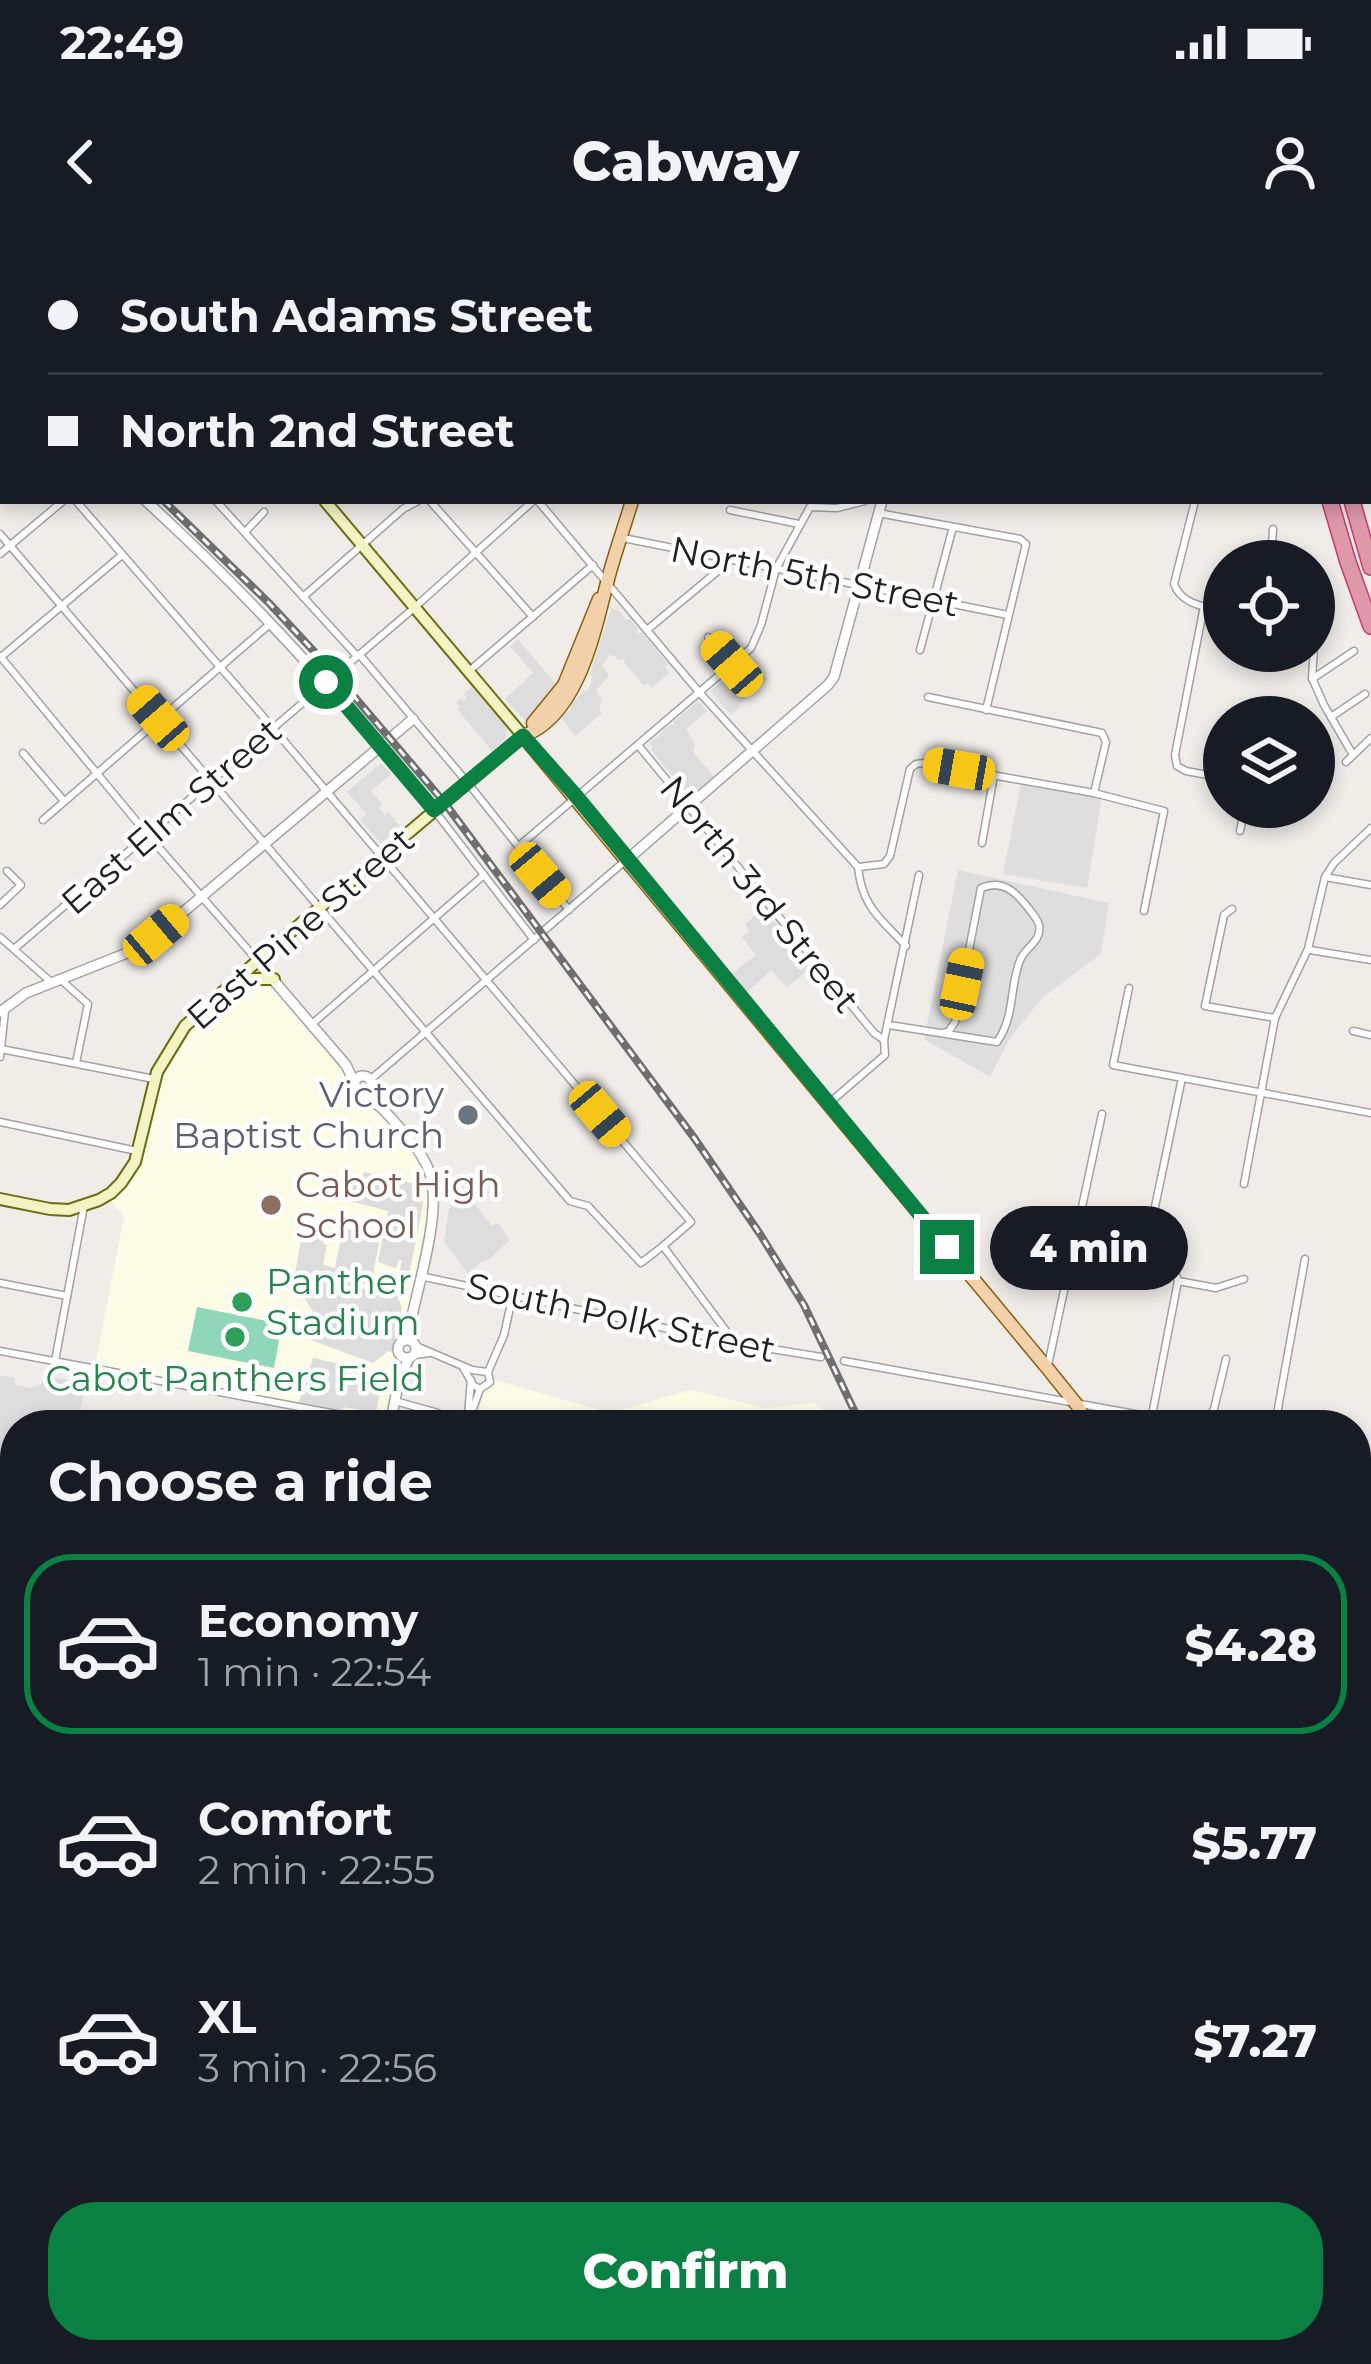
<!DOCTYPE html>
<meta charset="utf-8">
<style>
body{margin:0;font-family:Montserrat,sans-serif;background:#20242c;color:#f1f3f6;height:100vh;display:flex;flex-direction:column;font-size:45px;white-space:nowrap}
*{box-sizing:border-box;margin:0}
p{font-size:39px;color:#9ea1a6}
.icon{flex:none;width:66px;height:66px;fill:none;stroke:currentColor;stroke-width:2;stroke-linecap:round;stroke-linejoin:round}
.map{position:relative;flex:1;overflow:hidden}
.sheet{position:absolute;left:0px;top:1170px;width:1371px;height:954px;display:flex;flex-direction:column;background:#171b24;border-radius:48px 48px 0 0;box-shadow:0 6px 18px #0003}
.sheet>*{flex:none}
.guide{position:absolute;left:0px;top:0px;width:1371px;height:264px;box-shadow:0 6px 18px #0003;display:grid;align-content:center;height:264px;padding:0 48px;background:#171b24}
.controls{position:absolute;left:1203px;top:300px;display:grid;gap:24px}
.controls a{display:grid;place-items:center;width:132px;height:132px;border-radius:50%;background:#171b24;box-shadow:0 6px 18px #0003;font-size:60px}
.end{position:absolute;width:54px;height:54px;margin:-27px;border:15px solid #0b8043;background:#fff;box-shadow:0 0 0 6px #fff}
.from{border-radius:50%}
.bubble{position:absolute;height:84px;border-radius:42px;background:#171b24;box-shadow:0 6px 18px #0003;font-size:39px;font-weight:800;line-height:84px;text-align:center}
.car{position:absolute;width:36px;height:72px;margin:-36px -18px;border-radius:15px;box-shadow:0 0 9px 3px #0007;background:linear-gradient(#f5c518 24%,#345 0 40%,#f5c518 0 76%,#345 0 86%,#f5c518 0)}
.guide b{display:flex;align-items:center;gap:42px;height:114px;font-size:45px}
.guide b+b{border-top:3px solid #363941}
.guide i{width:30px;height:30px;background:#f1f3f6}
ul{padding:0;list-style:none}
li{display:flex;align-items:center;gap:36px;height:180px;margin:0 24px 18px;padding:0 24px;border:6px solid transparent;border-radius:48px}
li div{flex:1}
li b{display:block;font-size:45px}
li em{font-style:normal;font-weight:800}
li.selected{border-color:#0b8043}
li>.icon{width:108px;height:108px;stroke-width:1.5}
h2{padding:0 48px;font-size:54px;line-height:144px}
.primary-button{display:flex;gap:24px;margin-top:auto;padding:24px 48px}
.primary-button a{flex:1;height:138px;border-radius:48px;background:#0b8043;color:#fff;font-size:48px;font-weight:800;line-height:138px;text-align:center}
.status{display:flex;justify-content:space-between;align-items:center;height:84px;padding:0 60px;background:#171b24;direction:ltr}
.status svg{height:33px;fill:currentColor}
header{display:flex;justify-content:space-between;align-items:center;height:156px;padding:0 48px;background:#171b24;font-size:54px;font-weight:800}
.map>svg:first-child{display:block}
.residential{fill:#dfdede}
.education{fill:#fcfbe6}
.pitch{fill:#90d6b8}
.parking{fill:#ddd}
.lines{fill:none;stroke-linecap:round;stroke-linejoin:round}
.minor-casing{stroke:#a2a2a2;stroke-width:9}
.tertiary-casing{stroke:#a2a2a2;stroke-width:12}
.secondary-casing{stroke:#686e11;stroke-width:14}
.primary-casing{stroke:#8d6011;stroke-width:15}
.motorway-casing{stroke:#c93b71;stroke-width:18}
.minor{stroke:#fff;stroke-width:6}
.tertiary{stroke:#fff;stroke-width:9}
.secondary{stroke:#f3f3c3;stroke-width:10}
.primary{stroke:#f2d1ab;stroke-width:12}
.motorway{stroke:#de99a9;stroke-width:15}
.rail-casing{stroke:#6f6f6f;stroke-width:8}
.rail{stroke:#fff;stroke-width:3;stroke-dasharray:9;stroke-linecap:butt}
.route{stroke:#0b8043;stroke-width:15}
.worship-dot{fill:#6b7280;stroke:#fff;stroke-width:4.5}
.education-dot{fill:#8d6e63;stroke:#fff;stroke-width:4.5}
.leisure-dot{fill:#2e9e5b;stroke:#fff;stroke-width:4.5}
.labels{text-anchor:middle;stroke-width:9;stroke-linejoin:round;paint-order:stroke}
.street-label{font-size:36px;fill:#212121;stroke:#fff}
.worship-label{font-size:36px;fill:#5b616d;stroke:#fff;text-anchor:end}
.education-label{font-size:36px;fill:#785e54;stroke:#fff;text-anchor:start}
.leisure-label{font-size:36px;fill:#27864d;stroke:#fff;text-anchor:start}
</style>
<div class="status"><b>22:49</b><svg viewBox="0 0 49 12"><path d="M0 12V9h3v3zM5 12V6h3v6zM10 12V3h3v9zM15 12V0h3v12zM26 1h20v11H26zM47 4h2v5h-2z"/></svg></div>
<header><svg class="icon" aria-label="back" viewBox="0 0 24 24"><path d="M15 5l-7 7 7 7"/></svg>Cabway<svg class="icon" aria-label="person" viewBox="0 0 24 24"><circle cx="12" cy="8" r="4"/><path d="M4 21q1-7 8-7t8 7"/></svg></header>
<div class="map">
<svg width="1371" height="2124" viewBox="0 0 1371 2124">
<rect width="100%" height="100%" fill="#f0ede9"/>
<!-- residential -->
<g class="residential">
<polygon points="1021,543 1102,556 1087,648 1003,634"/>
<polygon points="958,630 1109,663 1101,714 1042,758 1009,800 990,837 924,799"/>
</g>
<!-- education -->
<g class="education">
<polygon points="264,742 277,751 412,910 423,929 428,950 428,972 387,1177 384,1181 95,1126 124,976 109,959 122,947 156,843 181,796 240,745"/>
<polygon points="488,1138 610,1173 690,1150 766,1168 814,1163 822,1169 832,1185 475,1185"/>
</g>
<!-- pitch -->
<polygon class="pitch" points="197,1067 282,1084 274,1128 188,1111"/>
<!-- parking -->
<g class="parking">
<polygon points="611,368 620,371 625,380 630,379 638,389 635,395 641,392 668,424 665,427 669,433 652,448 648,444 644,446 624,422 626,418 620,420 610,414 602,425 609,435 596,450 602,460 599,469 602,473 575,496 561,477 571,469 570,466 583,451 587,451 593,438 590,435"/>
<polygon points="518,399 556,444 525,481 505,459 533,433 510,406"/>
<polygon points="750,417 768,439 739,464 740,467 731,475 710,451"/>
<polygon points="472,447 506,488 505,499 492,511 457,469 460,467 456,462 461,458 464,461 467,459 464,454"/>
<polygon points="698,461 707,471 686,489 695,504 693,512 714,537 690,557 651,510 653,508 649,503 656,497 660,499 659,494 671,484 675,486 673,482"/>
<polygon points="381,523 391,534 371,551 382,564 379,568 385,575 388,572 400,586 381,603 360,580 367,574 347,552"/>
<polygon points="763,669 813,726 787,747 771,730 746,753 732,734 756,715 742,697 749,691 745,684"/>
<polygon points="364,932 419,945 423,964 405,1056 398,1058 402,1067 392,1112 388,1111 373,1123 311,1100 316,1077 294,1040 302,994 298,993 299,989 325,994 323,1004 327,1005 323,1025 335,1028 343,989 353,990 352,995 379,1003 371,1045 361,1043 359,1046 373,1054 374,1050 394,1057 402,1020 399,1020 396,1028 378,1022 388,971 350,961 354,940 362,939"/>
<polygon points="460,955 462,958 470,958 492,986 498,983 510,1000 488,1020 481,1022 468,1033 444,1002 449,969 454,964 452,961"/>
<polygon points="313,1118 384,1134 376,1172 343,1167 342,1171 299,1162"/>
<polygon points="0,1135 15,1138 15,1145 31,1148 41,1144 46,1135 86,1145 77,1185 15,1185 15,1236 0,1229"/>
</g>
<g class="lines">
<!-- minor casing -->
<g class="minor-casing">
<g id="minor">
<polyline points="4,0 6,3"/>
<polyline points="204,0 207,3"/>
<polyline points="572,3 572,0"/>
<polyline points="781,3 782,0"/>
<polyline points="0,128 3,131"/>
<polyline points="76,261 273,488 691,982 663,1006"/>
<polyline points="216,261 357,416"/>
<polyline points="430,261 533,377"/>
<path d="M 538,261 L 699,452 L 858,627 C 862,667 880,678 906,706"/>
<path d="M 1195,261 L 1174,344 C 1182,365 1204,366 1224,372"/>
<polyline points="730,270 799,284"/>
<polyline points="878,273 1020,299 1026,304 986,470"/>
<polyline points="245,292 264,272"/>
<polyline points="0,294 570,961 588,966 641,1023 663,1006 735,1103"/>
<polyline points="623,298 1008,375"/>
<polyline points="0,314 63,261"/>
<polyline points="1271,321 1273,289"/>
<polyline points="303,357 403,269 418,261"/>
<polyline points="1204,366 1175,515 1177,526 1186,531 1224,538"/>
<polyline points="647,390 731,320"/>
<polyline points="1314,392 1323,360"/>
<polyline points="708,397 732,424"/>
<polyline points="1314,407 1312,438 1324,465 1353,515"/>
<polyline points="920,410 953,287"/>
<polyline points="359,414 467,542 569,670"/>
<polyline points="0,416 147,594 257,720"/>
<polyline points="1,417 122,315"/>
<polyline points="468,432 593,325"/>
<polyline points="1312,439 1354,411"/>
<polyline points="928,457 1102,493 1106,502 1094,553"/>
<polyline points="1331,477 1365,454"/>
<polyline points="638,505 874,793 884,800"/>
<polyline points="380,507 434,570 534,700"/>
<polyline points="23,513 64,561"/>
<polyline points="1346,522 1371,498"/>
<polyline points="43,580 271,383"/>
<polyline points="1240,591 1245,567"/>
<polyline points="982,603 994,535"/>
<polyline points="519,606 751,408 761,385 776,329 810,267 837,268 865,261"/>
<polyline points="859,627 884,624 890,616 910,529 916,524 924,523 1094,553 1164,571 1144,671"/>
<polyline points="1325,637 1334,623 1371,588"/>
<polyline points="0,665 21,645 7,631"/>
<polyline points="1232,669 1224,675 1205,766 1275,778"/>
<polyline points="0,697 51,742"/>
<polyline points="14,709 414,368 533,261"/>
<polyline points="1310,710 1371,720"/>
<polyline points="60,739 88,764 76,823"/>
<polyline points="1129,748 1113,825 1371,873"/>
<polyline points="312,784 484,635"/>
<path d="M 889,785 L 997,802 C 1016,775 1009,744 1021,718 C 1027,706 1042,701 1039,685 C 1038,680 1032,673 1029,669 C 1016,652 1003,639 981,648 L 955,782 L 949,791 L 943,793"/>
<polyline points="1353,791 1371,795"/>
<polyline points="1,809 154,839"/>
<polyline points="0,817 5,771"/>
<polyline points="370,840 625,621"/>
<polyline points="828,864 885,815 884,800 919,635"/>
<polyline points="0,882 137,911"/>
<polyline points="1244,944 1275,778 1308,709 1325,637 1371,645"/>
<polyline points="420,1036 735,1103 821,1117"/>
<polyline points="1178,1041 1216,1048 1244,1039"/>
<polyline points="0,1043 67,1056"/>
<polyline points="416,1106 472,1130 488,1132"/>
<polyline points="0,1111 390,1184"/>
<polyline points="414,1115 429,1113"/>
<polyline points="55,1121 84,966"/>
<polyline points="844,1121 1196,1185"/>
<polyline points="1048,1125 1102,874"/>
<polyline points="463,1127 473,1145 480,1149"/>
<polyline points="395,1161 438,1173"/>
<polyline points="468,1175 471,1140"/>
<polyline points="1152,1175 1178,1041 1172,1023 1157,1005 1152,981 1182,838"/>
<polyline points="467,1185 480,1149 490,1142 488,1132 504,1095 513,1054"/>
<polyline points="1204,1185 1214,1169 1226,1119"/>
<polyline points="1275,1185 1305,1019"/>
<polyline points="1356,1214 1371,1217"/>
<polyline points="1356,1345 1371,1348"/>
<polyline points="1356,1408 1371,1409"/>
<polyline points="1371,1477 1367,1496 1371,1515"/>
<polyline points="503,2109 512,2124"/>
<polyline points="285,2124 294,2109"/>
</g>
</g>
<!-- tertiary casing -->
<g class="tertiary-casing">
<g id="tertiary">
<polyline points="1339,0 1340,3"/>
<polyline points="1089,3 1091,0"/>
<polyline points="0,172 3,173"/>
<polyline points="1368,236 1371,251"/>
<path d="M 146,261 C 230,338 307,419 380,507"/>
<polyline points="628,619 828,445 834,437 882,261"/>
<polyline points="257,721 346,825 355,844"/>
<polyline points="0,772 26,753 127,713 156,695 413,479"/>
<circle cx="363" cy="845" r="9"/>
<path d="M 363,854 C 378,863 387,873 398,886 C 411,901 424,915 430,934 C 442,972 418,1045 410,1085 L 411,1100"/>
<circle cx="407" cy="1109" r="9"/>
<polyline points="390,1185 399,1140 409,1118"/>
</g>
</g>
<!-- secondary casing -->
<g class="secondary-casing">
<g id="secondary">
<polyline points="103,0 105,3"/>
<polyline points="236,744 248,739 274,739"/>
<polyline points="0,959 50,969 69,970 99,960 111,953 121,943 135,922 157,832 185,786 273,707 523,496 325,261"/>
</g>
</g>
<!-- primary casing -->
<g class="primary-casing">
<g id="primary">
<polyline points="702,3 703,0"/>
<polyline points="533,483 564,445 599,359"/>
<polyline points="523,496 1048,1129 1077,1165 1088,1185"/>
<path d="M 523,496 C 578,476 594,393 607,343 C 614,315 624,288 632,261"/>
<polyline points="1356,1665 1371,1689"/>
<polyline points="1356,1978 1371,1965"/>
<polyline points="1109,2109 1149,2109"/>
<polyline points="854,2124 873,2109"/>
</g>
</g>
<!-- motorway casing -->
<g class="motorway-casing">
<g id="motorway">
<polyline points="1298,0 1298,3"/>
<polyline points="1317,0 1317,3"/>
<polyline points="1330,261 1348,322 1371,386"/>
<polyline points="1352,261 1371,327"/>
</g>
</g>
<!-- minor -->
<use href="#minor" class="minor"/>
<!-- tertiary -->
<use href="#tertiary" class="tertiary"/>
<!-- secondary -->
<use href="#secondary" class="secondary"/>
<!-- primary -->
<use href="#primary" class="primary"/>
<!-- motorway -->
<use href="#motorway" class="motorway"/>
<!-- rail casing -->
<g class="rail-casing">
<g id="rail">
<polyline points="0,115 3,117"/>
<polyline points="164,261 269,363 335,434 444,562 695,899 760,994 804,1065 861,1185"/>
<polyline points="1311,2109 1322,2124"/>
</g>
</g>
<!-- rail -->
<use href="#rail" class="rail"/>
</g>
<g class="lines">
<!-- route -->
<polyline class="route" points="326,442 434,570 523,496 577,557 947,1007"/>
</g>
<!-- markers -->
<circle class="worship-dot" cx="468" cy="875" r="12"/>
<circle class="education-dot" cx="271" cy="965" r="12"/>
<g class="leisure-dot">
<circle cx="242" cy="1062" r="12"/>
<circle cx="235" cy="1097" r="12"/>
</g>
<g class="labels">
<!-- street labels -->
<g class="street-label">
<text transform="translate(815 336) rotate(11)" y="13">North 5th Street</text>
<text transform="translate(171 576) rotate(-41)" y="13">East Elm Street</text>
<text transform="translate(760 654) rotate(51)" y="13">North 3rd Street</text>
<text transform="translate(300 688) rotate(-41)" y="13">East Pine Street</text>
<text transform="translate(621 1077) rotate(12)" y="13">South Polk Street</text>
</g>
<!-- worship labels -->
<g class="worship-label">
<text x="444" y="867">Victory<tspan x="444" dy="41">Baptist Church</tspan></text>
</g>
<!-- education labels -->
<g class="education-label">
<text x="295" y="957">Cabot High<tspan x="295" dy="41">School</tspan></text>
</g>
<!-- leisure labels -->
<g class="leisure-label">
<text x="266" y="1054">Panther<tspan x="266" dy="41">Stadium</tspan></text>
<text x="235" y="1151" text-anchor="middle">Cabot Panthers Field</text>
</g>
</g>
</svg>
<div class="controls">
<a><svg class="icon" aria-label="locate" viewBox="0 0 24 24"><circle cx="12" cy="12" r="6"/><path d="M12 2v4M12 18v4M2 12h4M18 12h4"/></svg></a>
<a><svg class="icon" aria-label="layers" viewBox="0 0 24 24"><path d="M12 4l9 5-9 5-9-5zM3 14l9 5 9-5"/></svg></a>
</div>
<i class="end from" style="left:326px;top:442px"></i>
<i class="end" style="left:947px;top:1007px"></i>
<div class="bubble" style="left:990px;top:966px;width:198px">4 min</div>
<i class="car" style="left:732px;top:424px;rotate:319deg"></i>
<i class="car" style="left:158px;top:478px;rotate:319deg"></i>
<i class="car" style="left:959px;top:529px;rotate:280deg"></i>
<i class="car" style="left:540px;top:635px;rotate:140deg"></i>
<i class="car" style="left:156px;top:695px;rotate:50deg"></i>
<i class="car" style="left:962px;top:744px;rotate:12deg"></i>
<i class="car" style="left:600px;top:874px;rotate:140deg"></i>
<div class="guide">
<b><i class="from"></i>South Adams Street</b>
<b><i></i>North 2nd Street</b>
</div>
<section class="sheet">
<h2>Choose a ride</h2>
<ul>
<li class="selected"><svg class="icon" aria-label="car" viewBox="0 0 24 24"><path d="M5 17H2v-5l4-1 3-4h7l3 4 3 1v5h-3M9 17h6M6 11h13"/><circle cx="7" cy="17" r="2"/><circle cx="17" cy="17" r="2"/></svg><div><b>Economy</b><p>1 min · 22:54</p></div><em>$4.28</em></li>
<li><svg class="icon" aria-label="car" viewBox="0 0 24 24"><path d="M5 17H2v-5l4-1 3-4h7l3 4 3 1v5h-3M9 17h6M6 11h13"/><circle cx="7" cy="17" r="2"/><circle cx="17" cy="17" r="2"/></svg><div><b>Comfort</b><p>2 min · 22:55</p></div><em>$5.77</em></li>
<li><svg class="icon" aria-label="car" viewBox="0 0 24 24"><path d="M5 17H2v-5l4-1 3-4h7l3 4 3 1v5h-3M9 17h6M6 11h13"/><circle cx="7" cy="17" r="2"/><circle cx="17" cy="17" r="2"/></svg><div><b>XL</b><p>3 min · 22:56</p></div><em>$7.27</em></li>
</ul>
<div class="primary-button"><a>Confirm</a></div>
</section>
</div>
